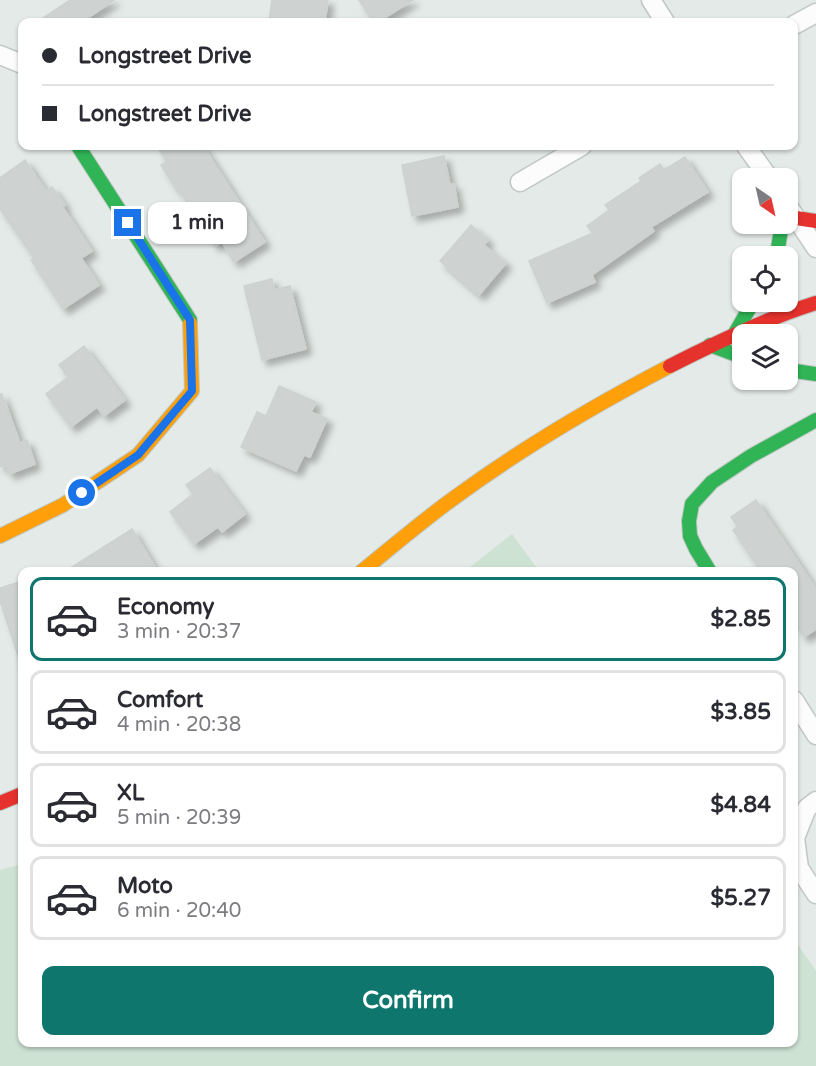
<!DOCTYPE html>
<meta charset="utf-8">
<style>
body{margin:0;font-family:"Varela Round",sans-serif;background:#f7f7f7;color:#2b2b33;height:100vh;display:flex;flex-direction:column;font-size:22px;white-space:nowrap}
*{box-sizing:border-box;margin:0}
p{font-size:20px;color:#7c7c81}
.icon{flex:none;width:33px;height:33px;fill:none;stroke:currentColor;stroke-width:2;stroke-linecap:round;stroke-linejoin:round}
.map{position:relative;flex:1;overflow:hidden}
.sheet{position:absolute;left:18px;top:567px;width:780px;height:480px;display:flex;flex-direction:column;background:#fff;border-radius:12px;box-shadow:0 2px 4px #0004}
.sheet>*{flex:none}
.hud{position:absolute;left:18px;top:18px;width:780px;height:132px;border-radius:12px;box-shadow:0 2px 4px #0004;display:grid;align-content:center;height:132px;padding:0 24px;background:#fff}
.needle{width:39px;rotate:146deg}
.controls{position:absolute;left:732px;top:168px;display:grid;gap:12px}
.controls a{display:grid;place-items:center;width:66px;height:66px;border-radius:12px;background:#fff;box-shadow:0 2px 4px #0004;font-size:30px}
.end{position:absolute;width:27px;height:27px;margin:-14px;border:8px solid #1a73e8;background:#fff;box-shadow:0 0 0 3px #fff}
.from{border-radius:50%}
.bubble{position:absolute;height:42px;border-radius:12px;background:#fff;box-shadow:0 2px 4px #0004;font-size:20px;font-weight:800;line-height:42px;text-align:center}
.hud b{display:flex;align-items:center;gap:21px;height:57px;font-size:22px}
.hud b+b{border-top:2px solid #e1e1e2}
.hud i{width:15px;height:15px;background:#2b2b33}
ul{padding:10px 0 0;list-style:none}
li{display:flex;align-items:center;gap:18px;height:84px;margin:0 12px 9px;padding:0 12px;border:3px solid #e1e1e2;border-radius:12px}
li div{flex:1}
li b{display:block;font-size:22px}
li em{font-style:normal;font-weight:800}
li.selected{border-color:#0f766e}
li>.icon{width:54px;height:54px;stroke-width:1.5}
.button{display:flex;gap:12px;margin-top:auto;padding:12px 24px}
.button a{flex:1;height:69px;border-radius:12px;background:#0f766e;color:#fff;font-size:24px;font-weight:800;line-height:69px;text-align:center}
.map>svg:first-child{display:block}
.green{fill:#cde2d2}
.building{fill:#ced3d1;stroke:#cdd2cf;stroke-width:1.5;filter:url(#shadow)}
.lines{fill:none;stroke-linecap:round;stroke-linejoin:round}
.street-casing{stroke:#c1c7c4;stroke-width:21}
.fast-casing{stroke:#bfc7c4;stroke-width:16}
.slow-casing{stroke:#bfc7c4;stroke-width:16}
.jam-casing{stroke:#bfc7c4;stroke-width:16}
.street{stroke:#fbfcfb;stroke-width:18}
.fast{stroke:#30b455;stroke-width:14}
.slow{stroke:#ff9f0a;stroke-width:14}
.jam{stroke:#e5322d;stroke-width:14}
.route{stroke:#1a73e8;stroke-width:8}
</style>
<div class="map">
<svg width="816" height="1066" viewBox="0 0 816 1066">
<defs>
<filter id="shadow"><feDropShadow dx="5.5" dy="5.5" stdDeviation="3" flood-color="#0004"/></filter>
</defs>
<rect width="100%" height="100%" fill="#e4eae7"/>
<!-- green -->
<g class="green">
<polygon points="512,534 539,571 465,571"/>
<polygon points="22,864 22,1042 794,1042 794,939 816,971 816,1066 0,1066 0,870"/>
</g>
<!-- building -->
<g class="building">
<polygon points="70,0 114,0 82,22 37,22"/>
<polygon points="272,0 328,0 325,22 269,22"/>
<polygon points="359,0 413,0 378,22 373,22"/>
<polygon points="157,146 203,146 265,242 234,262 222,242 215,246 178,188 176,189 161,165 167,162"/>
<polygon points="444,156 450,185 454,184 458,207 412,216 402,165"/>
<polygon points="685,157 708,192 651,227 654,231 592,275 595,282 547,303 529,261 593,233 587,226 609,210 605,205 641,181 639,178 660,164 664,170"/>
<polygon points="25,160 46,191 52,187 65,205 62,206 92,251 81,258 99,285 63,309 31,260 34,258 0,209 0,178"/>
<polygon points="471,225 488,240 484,245 506,263 479,295 440,261"/>
<polygon points="272,279 274,290 290,286 306,349 262,360 244,286"/>
<polygon points="84,346 125,400 104,416 97,407 71,427 46,394 68,377 59,365"/>
<polygon points="279,386 316,402 311,412 327,419 310,457 304,455 296,471 241,447 257,412 266,416"/>
<polygon points="0,394 2,394 20,443 27,440 35,464 9,474 6,465 0,467"/>
<polygon points="210,468 245,514 222,532 218,527 194,544 170,512 193,494 186,485"/>
<polygon points="756,500 816,589 816,629 804,637 794,622 794,572 761,572 733,530 738,527 731,517"/>
<polygon points="132,529 158,572 64,572"/>
<polygon points="22,581 22,658 19,659 0,601 0,588"/>
</g>
<g class="lines">
<!-- street casing -->
<g class="street-casing">
<g id="street">
<polyline points="651,0 665,22"/>
<polyline points="794,25 816,13"/>
<polyline points="0,55 22,64"/>
<polyline points="746,146 769,178"/>
<polyline points="520,182 582,146"/>
<polyline points="788,206 816,248"/>
<polyline points="794,700 816,735"/>
<polyline points="816,801 807,808 795,838 799,868 816,894"/>
</g>
</g>
<!-- fast casing -->
<g class="fast-casing">
<g id="fast">
<polyline points="78,146 190,320 190,323"/>
<polyline points="774,256 778,248 782,224"/>
<polyline points="734,335 753,302"/>
<polyline points="710,345 742,357"/>
<polyline points="788,370 816,374"/>
<polyline points="710,572 696,549 690,536 689,521 692,504 712,482 751,456 816,420"/>
</g>
</g>
<!-- slow casing -->
<g class="slow-casing">
<g id="slow">
<polyline points="0,536 63,505 138,455 192,391 190,323"/>
<path d="M 361,572 C 392,547 422,521 454,498 C 522,448 595,405 670,366"/>
</g>
</g>
<!-- jam casing -->
<g class="jam-casing">
<g id="jam">
<polyline points="796,218 816,221"/>
<path d="M 670,366 C 717,342 765,319 816,303"/>
<polyline points="0,803 22,794"/>
</g>
</g>
<!-- street -->
<use href="#street" class="street"/>
<!-- fast -->
<use href="#fast" class="fast"/>
<!-- slow -->
<use href="#slow" class="slow"/>
<!-- jam -->
<use href="#jam" class="jam"/>
</g>
<g class="lines">
<!-- route -->
<polyline class="route" points="82,493 138,455 192,391 190,320 128,223"/>
</g>
</svg>
<div class="controls">
<a><svg class="needle" viewBox="-14 -14 28 28"><path d="M0-13l5 13h-10z" fill="#e53935"/><path d="M0 13l5-13h-10z" fill="#7c7c81"/></svg></a>
<a><svg class="icon" aria-label="locate" viewBox="0 0 24 24"><circle cx="12" cy="12" r="6"/><path d="M12 2v4M12 18v4M2 12h4M18 12h4"/></svg></a>
<a><svg class="icon" aria-label="layers" viewBox="0 0 24 24"><path d="M12 4l9 5-9 5-9-5zM3 14l9 5 9-5"/></svg></a>
</div>
<i class="end from" style="left:82px;top:493px"></i>
<i class="end" style="left:128px;top:223px"></i>
<div class="bubble" style="left:148px;top:202px;width:99px">1 min</div>
<div class="hud">
<b><i class="from"></i>Longstreet Drive</b>
<b><i></i>Longstreet Drive</b>
</div>
<section class="sheet">
<ul>
<li class="selected"><svg class="icon" aria-label="car" viewBox="0 0 24 24"><path d="M5 17H2v-5l4-1 3-4h7l3 4 3 1v5h-3M9 17h6M6 11h13"/><circle cx="7" cy="17" r="2"/><circle cx="17" cy="17" r="2"/></svg><div><b>Economy</b><p>3 min · 20:37</p></div><em>$2.85</em></li>
<li><svg class="icon" aria-label="car" viewBox="0 0 24 24"><path d="M5 17H2v-5l4-1 3-4h7l3 4 3 1v5h-3M9 17h6M6 11h13"/><circle cx="7" cy="17" r="2"/><circle cx="17" cy="17" r="2"/></svg><div><b>Comfort</b><p>4 min · 20:38</p></div><em>$3.85</em></li>
<li><svg class="icon" aria-label="car" viewBox="0 0 24 24"><path d="M5 17H2v-5l4-1 3-4h7l3 4 3 1v5h-3M9 17h6M6 11h13"/><circle cx="7" cy="17" r="2"/><circle cx="17" cy="17" r="2"/></svg><div><b>XL</b><p>5 min · 20:39</p></div><em>$4.84</em></li>
<li><svg class="icon" aria-label="car" viewBox="0 0 24 24"><path d="M5 17H2v-5l4-1 3-4h7l3 4 3 1v5h-3M9 17h6M6 11h13"/><circle cx="7" cy="17" r="2"/><circle cx="17" cy="17" r="2"/></svg><div><b>Moto</b><p>6 min · 20:40</p></div><em>$5.27</em></li>
</ul>
<div class="button"><a>Confirm</a></div>
</section>
</div>
